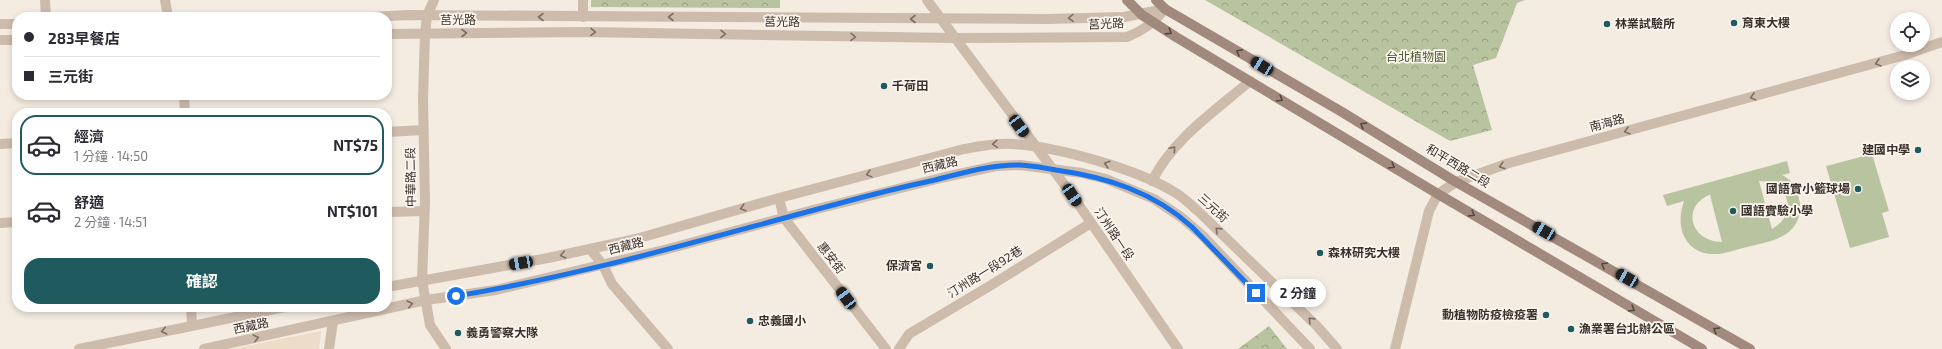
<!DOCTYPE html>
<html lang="zh-TW">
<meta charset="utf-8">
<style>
body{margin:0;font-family:"Exo 2","Noto Sans TC",sans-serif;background:#f2f2f3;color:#2b2b33;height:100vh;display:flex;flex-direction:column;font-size:15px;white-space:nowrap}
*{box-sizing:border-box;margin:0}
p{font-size:13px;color:#7c7c81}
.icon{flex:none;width:22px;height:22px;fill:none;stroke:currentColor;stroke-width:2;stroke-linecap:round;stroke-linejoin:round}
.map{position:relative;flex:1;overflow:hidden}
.details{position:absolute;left:12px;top:108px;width:380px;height:204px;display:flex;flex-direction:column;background:#fff;border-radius:16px;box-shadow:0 2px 6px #0003}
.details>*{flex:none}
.guide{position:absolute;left:12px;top:12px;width:380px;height:88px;border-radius:16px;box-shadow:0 2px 6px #0003;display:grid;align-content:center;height:88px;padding:0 12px;background:#fff}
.controls{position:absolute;left:1890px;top:12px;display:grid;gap:8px}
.controls a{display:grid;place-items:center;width:40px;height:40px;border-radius:50%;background:#fff;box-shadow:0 2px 6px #0003;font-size:20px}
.end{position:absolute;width:18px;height:18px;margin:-9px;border:5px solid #1a73e8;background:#fff;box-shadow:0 0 0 2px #fff}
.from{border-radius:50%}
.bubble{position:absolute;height:28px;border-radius:14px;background:#fff;box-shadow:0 2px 6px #0003;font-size:13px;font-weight:700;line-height:28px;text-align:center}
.car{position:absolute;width:12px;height:24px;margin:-12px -6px;border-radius:5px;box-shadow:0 0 3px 1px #0007;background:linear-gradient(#222 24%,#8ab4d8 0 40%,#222 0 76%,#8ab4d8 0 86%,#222 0)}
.guide b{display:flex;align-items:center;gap:14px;height:38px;font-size:15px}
.guide b+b{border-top:1px solid #e1e1e2}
.guide i{width:10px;height:10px;background:#2b2b33}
ul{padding:7px 0 0;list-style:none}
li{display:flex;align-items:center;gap:12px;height:60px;margin:0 8px 6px;padding:0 4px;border:2px solid transparent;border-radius:16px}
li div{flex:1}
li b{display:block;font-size:15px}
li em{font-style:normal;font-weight:700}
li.on{border-color:#1f5a5e}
li>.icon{width:36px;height:36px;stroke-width:1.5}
.primary-button{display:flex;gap:8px;margin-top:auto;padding:8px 12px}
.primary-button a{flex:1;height:46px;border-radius:16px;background:#1f5a5e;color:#fff;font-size:16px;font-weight:700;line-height:46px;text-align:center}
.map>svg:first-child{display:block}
.park{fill:url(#park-crowns)}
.pitch{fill:#b8c4a0;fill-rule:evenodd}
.plaza{fill:#ecdcc8}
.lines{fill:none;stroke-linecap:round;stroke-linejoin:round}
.minor{stroke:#cdbbac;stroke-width:10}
.tertiary{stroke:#cdbbac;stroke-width:10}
.secondary{stroke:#a18a7d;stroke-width:10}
.oneway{stroke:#7d6f65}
.oneway2{stroke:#544640}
.route{stroke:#1a73e8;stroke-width:5}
.poi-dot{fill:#1f5a5e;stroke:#fbf5ee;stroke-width:1.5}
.labels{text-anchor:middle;stroke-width:3.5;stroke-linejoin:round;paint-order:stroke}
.street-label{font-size:12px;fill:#3b302b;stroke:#fbf5ee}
.poi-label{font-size:12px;font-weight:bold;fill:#3b302b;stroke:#fbf5ee;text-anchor:start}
.park-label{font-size:12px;fill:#4a5a2e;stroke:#fbf5ee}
</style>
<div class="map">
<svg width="1942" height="349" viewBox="0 0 1942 349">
<defs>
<pattern id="park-crowns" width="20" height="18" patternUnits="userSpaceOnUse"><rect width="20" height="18" fill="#b8c4a0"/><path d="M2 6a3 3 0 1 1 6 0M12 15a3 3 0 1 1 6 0" fill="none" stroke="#97a083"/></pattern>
</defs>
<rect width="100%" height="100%" fill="#f4ebe1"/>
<!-- park -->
<g class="park">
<polygon points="591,0 780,0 780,8 591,7"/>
<polygon points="1205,0 1525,0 1517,3 1496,58 1473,65 1492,130 1450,141"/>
<polygon points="1269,326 1287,349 1238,349"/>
</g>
<!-- pitch -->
<g class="pitch">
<polygon points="1872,154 1889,211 1882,213 1889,237 1850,248 1826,166"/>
<path d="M 1787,161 L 1790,173 L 1782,175 C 1792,180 1797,188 1799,199 C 1803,212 1797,227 1786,234 C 1776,241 1762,243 1751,246 C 1740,248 1729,253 1718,254 C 1686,256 1674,228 1684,201 L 1667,206 L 1663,195 ZM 1759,181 C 1789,181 1799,214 1772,229 ZM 1709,195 L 1710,195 L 1722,242 C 1692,242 1680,208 1709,195 Z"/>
</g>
<!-- plaza -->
<polygon class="plaza" points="321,331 319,349 232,349"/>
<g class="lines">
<!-- minor -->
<g class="minor">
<polyline points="45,0 46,17"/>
<polyline points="165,0 168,17"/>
<polyline points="583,17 583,0"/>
<polyline points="184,95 185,113"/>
<polyline points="387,132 423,130"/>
<polyline points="0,144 17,143"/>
<path d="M 1152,181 C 1173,139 1215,111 1250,81"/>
<polyline points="779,198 784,218 886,349"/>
<polyline points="387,212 424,211"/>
<polyline points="0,223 17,222"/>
<polyline points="590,249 603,265 612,284 668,349"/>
<polyline points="191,307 192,325"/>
<polyline points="329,349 333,321"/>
<polyline points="899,349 909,334 993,284 1091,223"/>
</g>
<!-- tertiary -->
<g class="tertiary">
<polyline points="434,0 427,16 425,33 423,99 425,202 422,280 430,325 446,349"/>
<polyline points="927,0 1072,195 1178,349"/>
<polyline points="371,17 408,15 1048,19 1124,17 1165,9"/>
<polyline points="0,24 17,24"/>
<path d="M 387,34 L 585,32 L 954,38 L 1127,37 C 1143,31 1154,23 1165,9"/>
<polyline points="0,40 17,40"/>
<path d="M 387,287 L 548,258 L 636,239 L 779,198 L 964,149 C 981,146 996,143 1013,144 C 1059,147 1137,169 1176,193 C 1184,198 1191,205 1198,211 L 1317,326 L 1337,349"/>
<polyline points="79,349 285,307"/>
<polyline points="204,349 426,300 496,290 664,250 813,210 945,177 996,166 1020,165 1082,173 1106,179 1154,199 1181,217 1203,236 1310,349"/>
<polyline points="1395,349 1429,211 1438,194 1456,182 1509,163 1905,55 1942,42"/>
</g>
<!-- secondary -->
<g class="secondary">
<polyline points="1127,0 1142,15 1176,37 1438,194 1702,349"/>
<polyline points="1156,0 1165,9 1342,112 1456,182 1750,349"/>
</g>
</g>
<!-- one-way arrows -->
<defs><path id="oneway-chevron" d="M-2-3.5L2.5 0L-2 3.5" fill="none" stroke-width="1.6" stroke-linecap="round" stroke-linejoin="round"/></defs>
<g class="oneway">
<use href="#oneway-chevron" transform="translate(541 17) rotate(-180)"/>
<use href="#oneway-chevron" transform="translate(671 17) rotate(-180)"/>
<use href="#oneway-chevron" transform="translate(1071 18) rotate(179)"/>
<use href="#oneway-chevron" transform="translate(913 19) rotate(-180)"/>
<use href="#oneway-chevron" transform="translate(593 32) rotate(1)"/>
<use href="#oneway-chevron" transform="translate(464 33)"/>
<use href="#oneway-chevron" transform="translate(723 34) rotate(1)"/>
<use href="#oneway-chevron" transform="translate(853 37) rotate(1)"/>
<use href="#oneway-chevron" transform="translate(1878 63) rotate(165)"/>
<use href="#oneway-chevron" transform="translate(1753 97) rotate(165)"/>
<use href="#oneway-chevron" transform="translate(1627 131) rotate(165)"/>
<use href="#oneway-chevron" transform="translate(995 144) rotate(178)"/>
<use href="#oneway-chevron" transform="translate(1173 149) rotate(-49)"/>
<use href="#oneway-chevron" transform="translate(1107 164) rotate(-163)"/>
<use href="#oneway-chevron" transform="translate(1502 166) rotate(164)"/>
<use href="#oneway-chevron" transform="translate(869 174) rotate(165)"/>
<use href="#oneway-chevron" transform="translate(743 208) rotate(164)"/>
<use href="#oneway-chevron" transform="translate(1218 230) rotate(-136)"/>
<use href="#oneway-chevron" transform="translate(563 255) rotate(168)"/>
<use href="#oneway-chevron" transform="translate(410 304) rotate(-13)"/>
<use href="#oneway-chevron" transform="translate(1311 320) rotate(-136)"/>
<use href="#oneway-chevron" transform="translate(164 331) rotate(168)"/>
<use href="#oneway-chevron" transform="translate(256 338) rotate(-12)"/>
</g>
<g class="oneway2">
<use href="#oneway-chevron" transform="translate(1169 32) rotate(32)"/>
<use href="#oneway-chevron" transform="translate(1239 52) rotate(-150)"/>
<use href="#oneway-chevron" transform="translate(1280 99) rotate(31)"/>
<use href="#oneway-chevron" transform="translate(1363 125) rotate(-149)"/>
<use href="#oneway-chevron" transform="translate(1392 166) rotate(31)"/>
<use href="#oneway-chevron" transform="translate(1472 214) rotate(30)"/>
<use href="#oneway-chevron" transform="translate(1604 265) rotate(-150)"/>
<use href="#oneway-chevron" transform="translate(1632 309) rotate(30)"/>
<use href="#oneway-chevron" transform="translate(1716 330) rotate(-150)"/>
</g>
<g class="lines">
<!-- route -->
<path class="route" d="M 456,296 C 585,275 711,237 837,204 C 870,195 902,187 935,180 C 962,173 989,165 1018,165 C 1030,165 1044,168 1056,170 C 1106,177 1154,192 1192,227 L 1256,293"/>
</g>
<!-- markers -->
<g class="poi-dot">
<circle cx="1734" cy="23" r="4"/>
<circle cx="1607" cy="24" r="4"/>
<circle cx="884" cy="86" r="4"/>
<circle cx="1918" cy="150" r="4"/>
<circle cx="1858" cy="189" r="4"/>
<circle cx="1733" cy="211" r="4"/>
<circle cx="1320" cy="253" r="4"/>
<circle cx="930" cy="266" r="4"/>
<circle cx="1546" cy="315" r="4"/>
<circle cx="750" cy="321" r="4"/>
<circle cx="1571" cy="329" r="4"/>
<circle cx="458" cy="333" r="4"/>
</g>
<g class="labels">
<!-- street labels -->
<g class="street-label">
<text x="458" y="24">莒光路</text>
<text transform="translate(782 22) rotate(1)" y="4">莒光路</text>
<text transform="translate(1106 24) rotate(-2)" y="4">莒光路</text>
<text transform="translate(1607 123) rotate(-15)" y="4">南海路</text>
<text transform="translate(940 165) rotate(-13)" y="4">西藏路</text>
<text transform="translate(1458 166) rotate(31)" y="4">和平西路二段</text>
<text transform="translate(411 177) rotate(-91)" y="4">中華路二段</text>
<text transform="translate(1213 208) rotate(42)" y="4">三元街</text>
<text transform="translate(1114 234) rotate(56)" y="4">汀州路一段</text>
<text transform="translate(626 246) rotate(-14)" y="4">西藏路</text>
<text transform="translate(831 258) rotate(52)" y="4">惠安街</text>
<text transform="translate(985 272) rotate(-32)" y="4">汀州路一段92巷</text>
<text transform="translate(251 326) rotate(-12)" y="4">西藏路</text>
</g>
<!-- poi labels -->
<g class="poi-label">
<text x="1742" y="27">育東大樓</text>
<text x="1615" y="28">林業試驗所</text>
<text x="892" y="90">千荷田</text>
<text x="1910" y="154" text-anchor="end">建國中學</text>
<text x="1850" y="193" text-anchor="end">國語實小籃球場</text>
<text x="1741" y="215">國語實驗小學</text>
<text x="1328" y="257">森林研究大樓</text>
<text x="922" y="270" text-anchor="end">保濟宮</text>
<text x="1538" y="319" text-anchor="end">動植物防疫檢疫署</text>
<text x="758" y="325">忠義國小</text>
<text x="1579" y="333">漁業署台北辦公區</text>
<text x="466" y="337">義勇警察大隊</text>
</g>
<!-- park labels -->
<g class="park-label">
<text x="1416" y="61">台北植物園</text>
</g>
</g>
</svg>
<div class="controls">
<a><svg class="icon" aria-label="locate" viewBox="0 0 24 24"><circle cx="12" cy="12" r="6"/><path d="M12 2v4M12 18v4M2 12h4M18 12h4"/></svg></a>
<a><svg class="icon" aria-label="layers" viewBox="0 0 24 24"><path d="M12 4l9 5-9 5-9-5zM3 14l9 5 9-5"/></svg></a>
</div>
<i class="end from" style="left:456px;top:296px"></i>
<i class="end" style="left:1256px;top:293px"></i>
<div class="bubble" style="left:1270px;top:279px;width:56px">2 分鐘</div>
<i class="car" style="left:1262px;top:66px;rotate:301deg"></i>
<i class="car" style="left:1019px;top:126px;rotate:143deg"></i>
<i class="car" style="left:1072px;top:195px;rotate:146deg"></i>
<i class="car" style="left:1544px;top:231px;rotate:300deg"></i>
<i class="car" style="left:521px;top:263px;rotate:260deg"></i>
<i class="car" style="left:1627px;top:278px;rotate:300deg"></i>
<i class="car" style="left:846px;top:298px;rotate:323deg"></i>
<div class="guide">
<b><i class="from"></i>283早餐店</b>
<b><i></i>三元街</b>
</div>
<section class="details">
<ul>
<li class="on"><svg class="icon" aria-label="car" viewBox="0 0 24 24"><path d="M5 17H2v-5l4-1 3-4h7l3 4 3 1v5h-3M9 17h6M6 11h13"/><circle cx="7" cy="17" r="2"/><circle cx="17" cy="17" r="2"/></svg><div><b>經濟</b><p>1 分鐘 · 14:50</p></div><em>NT$75</em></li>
<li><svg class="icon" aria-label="car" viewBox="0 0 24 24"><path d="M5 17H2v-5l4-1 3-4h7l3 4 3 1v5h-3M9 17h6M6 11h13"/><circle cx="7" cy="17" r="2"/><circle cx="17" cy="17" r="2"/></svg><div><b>舒適</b><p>2 分鐘 · 14:51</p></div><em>NT$101</em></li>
</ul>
<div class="primary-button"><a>確認</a></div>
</section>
</div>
